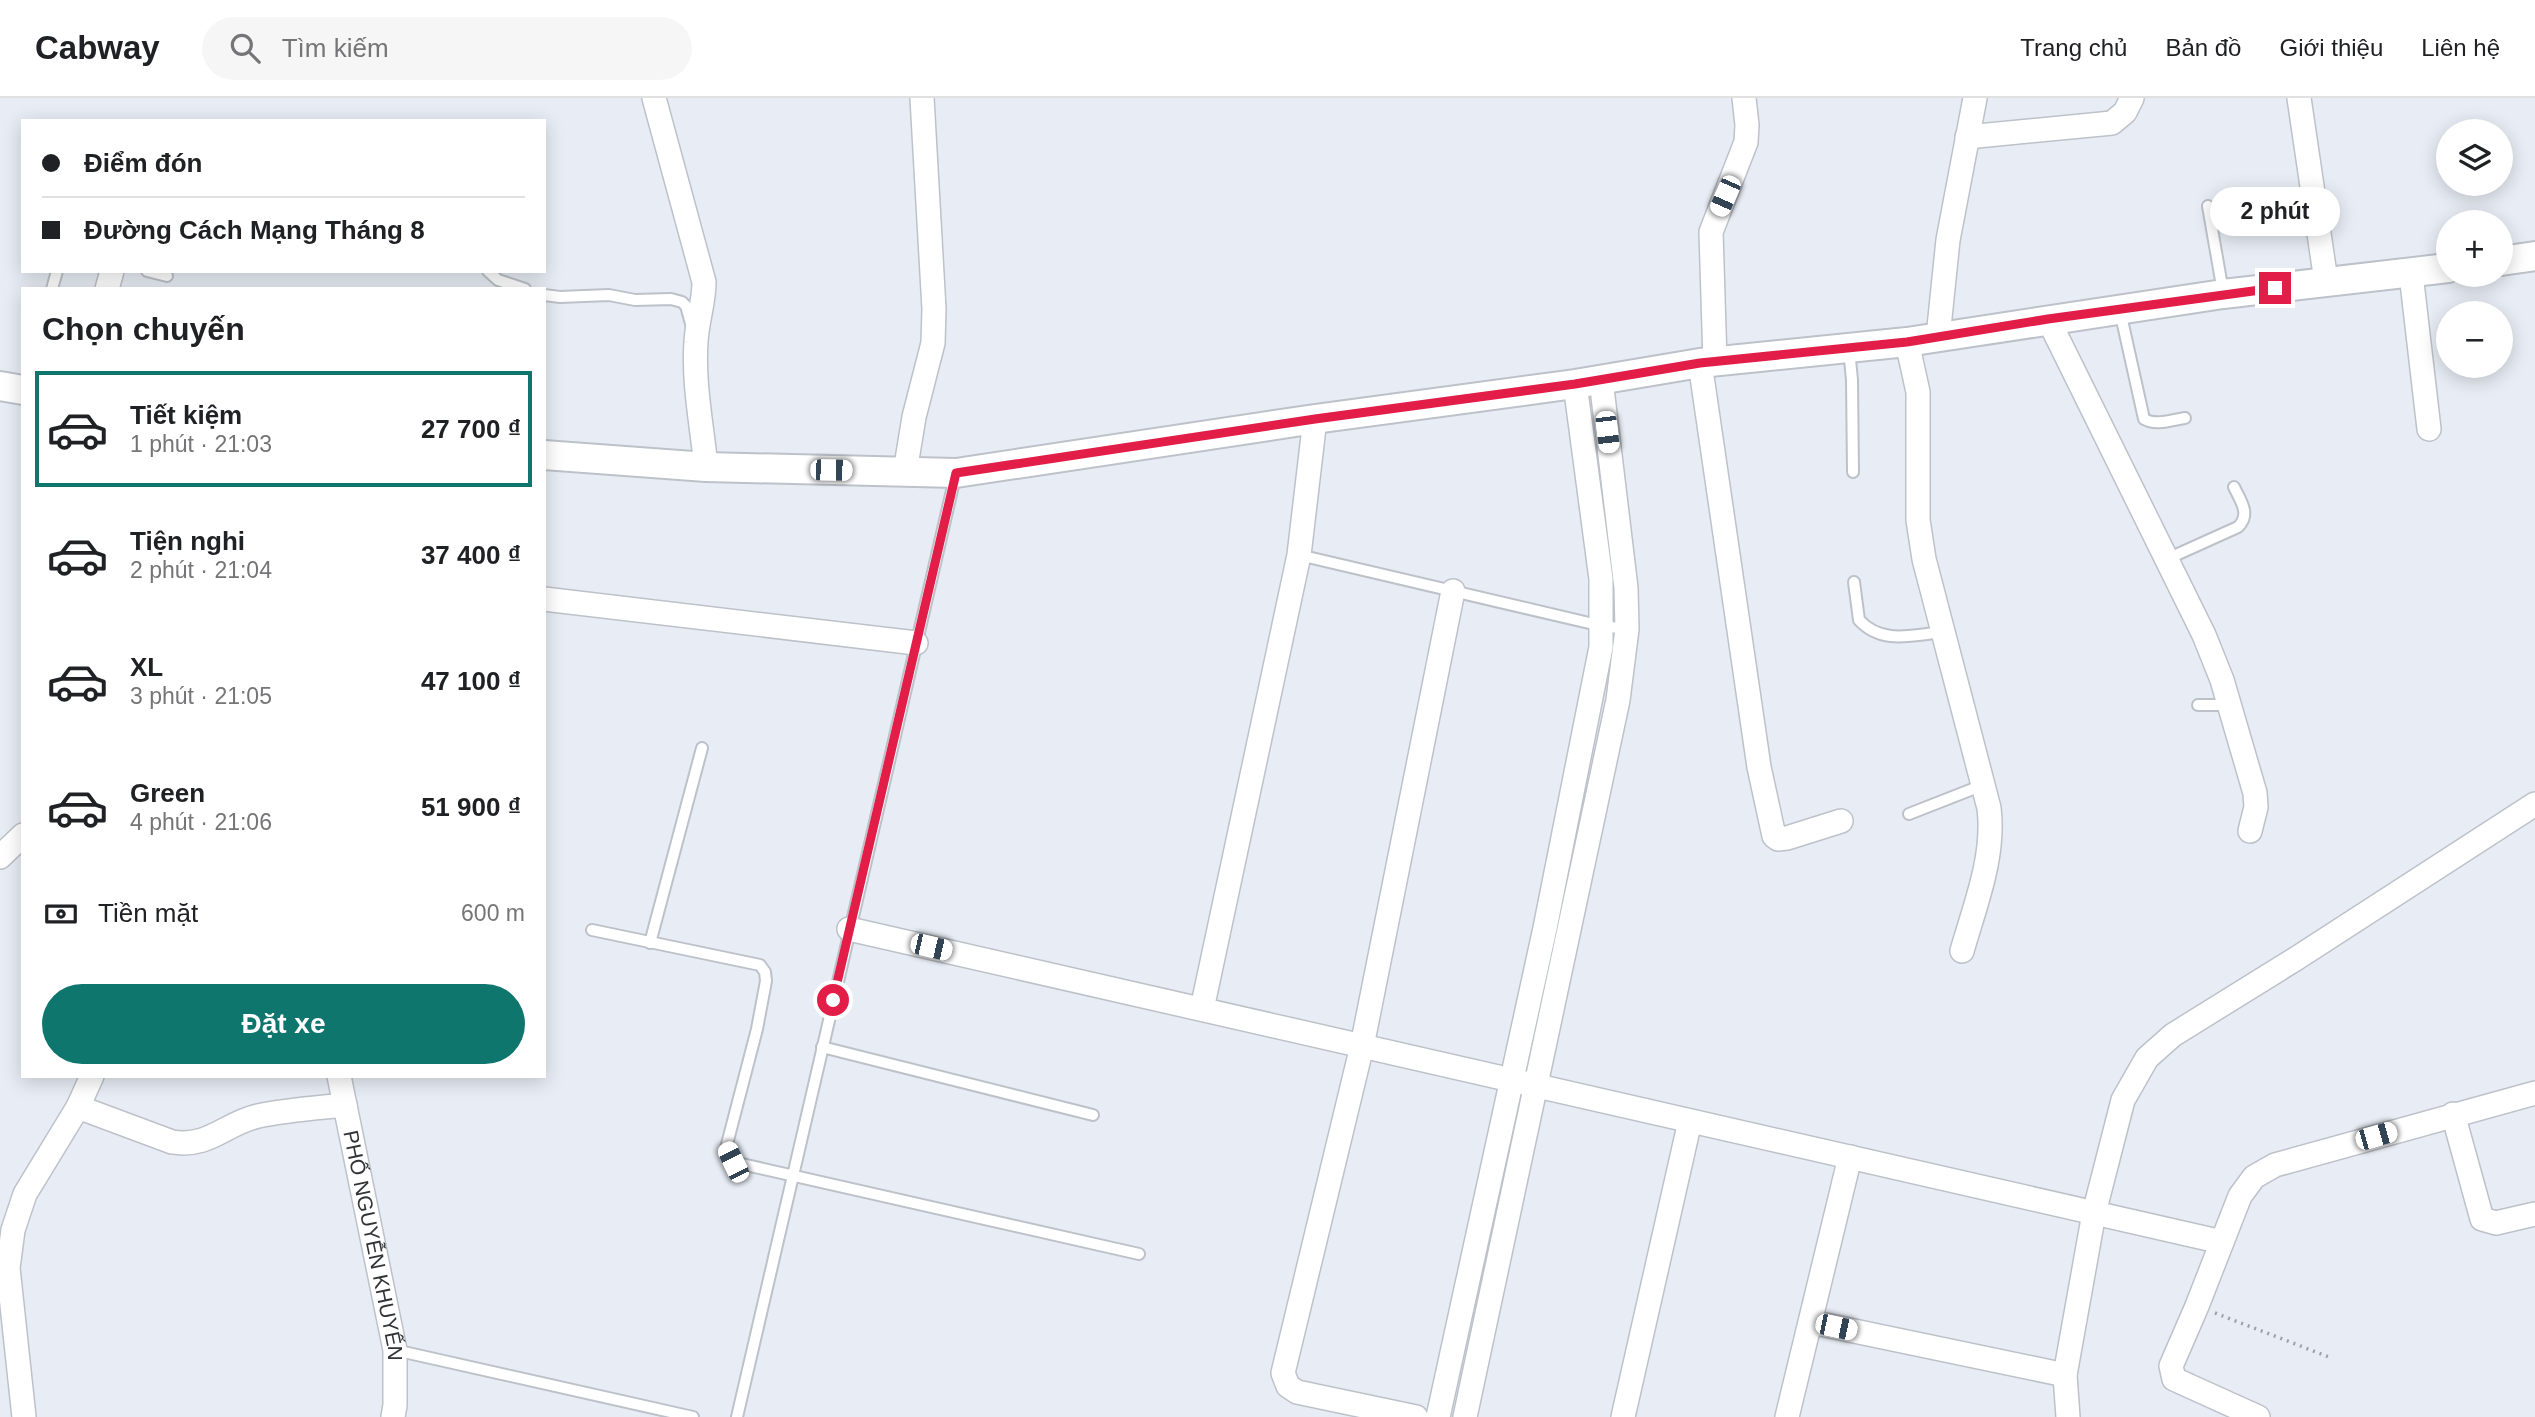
<!DOCTYPE html>
<html lang="vi">
<meta charset="utf-8">
<style>
body{margin:0;font-family:Arial,sans-serif;background:#f6f6f6;color:#202124;height:100vh;display:flex;flex-direction:column;font-size:26px;white-space:nowrap}
*{box-sizing:border-box;margin:0}
p{font-size:23px;color:#757577}
.icon{flex:none;width:38px;height:38px;fill:none;stroke:currentColor;stroke-width:2;stroke-linecap:round;stroke-linejoin:round}
.map{position:relative;flex:1;overflow:hidden}
.panel{position:absolute;left:21px;top:189px;width:525px;height:791px;display:flex;flex-direction:column;background:#fff;border-radius:0px;box-shadow:0 4px 18px #0003}
.panel>*{flex:none}
.banner{position:absolute;left:21px;top:21px;width:525px;height:154px;border-radius:0px;box-shadow:0 4px 18px #0003;display:grid;align-content:center;height:154px;padding:0 21px;background:#fff}
.controls{position:absolute;left:2436px;top:21px;display:grid;gap:14px}
.controls a{display:grid;place-items:center;width:77px;height:77px;border-radius:50%;background:#fff;box-shadow:0 4px 18px #0003;font-size:35px}
.end{position:absolute;width:32px;height:32px;margin:-16px;border:9px solid #e11d48;background:#fff;box-shadow:0 0 0 4px #fff}
.from{border-radius:50%}
.bubble{position:absolute;height:49px;border-radius:24px;background:#fff;box-shadow:0 4px 18px #0003;font-size:23px;font-weight:600;line-height:49px;text-align:center}
.car{position:absolute;width:21px;height:42px;margin:-21px -10px;border-radius:9px;box-shadow:0 0 5px 2px #0007;background:linear-gradient(#fff 24%,#345 0 40%,#fff 0 76%,#345 0 86%,#fff 0)}
.banner b{display:flex;align-items:center;gap:24px;height:66px;font-size:26px}
.banner b+b{border-top:2px solid #e0e0e0}
.banner i{width:18px;height:18px;background:#202124}
ul{padding:0;list-style:none}
li{display:flex;align-items:center;gap:21px;height:116px;margin:0 14px 10px;padding:0 7px;border:4px solid transparent;border-radius:0px}
li div{flex:1}
li b{display:block;font-size:26px}
li em{font-style:normal;font-weight:600}
li.selected{border-color:#0f766e}
li>.icon{width:63px;height:63px;stroke-width:1.5}
h2{padding:0 21px;font-size:32px;line-height:84px}
.pay{display:flex;align-items:center;gap:18px;height:77px;padding:0 21px;font-size:26px}
.pay p{margin-inline-start:auto}
.action{display:flex;gap:14px;margin-top:auto;padding:14px 21px}
.action a{flex:1;height:80px;border-radius:42px;background:#0f766e;color:#fff;font-size:28px;font-weight:600;line-height:80px;text-align:center}
header{display:flex;align-items:center;gap:42px;box-sizing:border-box;height:98px;padding:0 35px;background:#fff;border-bottom:2px solid #e0e0e0}
header strong{font-size:33px}
nav{display:flex;gap:38px;margin-inline-start:auto;font-size:24px}
.search{width:490px;height:63px;background:#f6f6f6;display:flex;align-items:center;gap:18px;box-sizing:border-box;padding:0 24px;border-radius:38px;color:#757577;font-size:26px}
.map>svg:first-child{display:block}
.lines{fill:none;stroke-linecap:round;stroke-linejoin:round}
.service-casing{stroke:#bdc2ca;stroke-width:14}
.minor-casing{stroke:#bdc2ca;stroke-width:26}
.tertiary-casing{stroke:#bdc2ca;stroke-width:32}
.path{stroke:#9ca0a6;stroke-width:3.5;stroke-dasharray:2 5;stroke-linecap:butt}
.service{stroke:#fff;stroke-width:10}
.minor{stroke:#fff;stroke-width:23}
.tertiary{stroke:#fff;stroke-width:28}
.route{stroke:#e11d48;stroke-width:9}
.labels{text-anchor:middle;stroke-width:7;stroke-linejoin:round;paint-order:stroke}
.street-label{font-size:21px;fill:#313336;stroke:#fff}
</style>
<header>
<strong>Cabway</strong>
<div class="search"><svg class="icon" aria-label="search" viewBox="0 0 24 24"><circle cx="10" cy="10" r="6"/><path d="M15 15l6 6"/></svg>Tìm kiếm</div>
<nav><a>Trang chủ</a><a>Bản đồ</a><a>Giới thiệu</a><a>Liên hệ</a></nav>
</header>
<div class="map">
<svg width="2535" height="1319" viewBox="0 0 2535 1319">
<rect width="100%" height="100%" fill="#e8edf5"/>
<g class="lines">
<!-- service casing -->
<g class="service-casing">
<g id="service">
<polyline points="2208,108 2223,194"/>
<polyline points="147,173 167,178"/>
<polyline points="488,173 498,182 525,191"/>
<polyline points="52,191 57,173"/>
<polyline points="544,197 560,199 609,197 635,202 671,201 682,204 686,208 692,229"/>
<path d="M 2120,213 L 2144,321 C 2156,328 2172,322 2185,320"/>
<polyline points="1849,251 1852,282 1853,374"/>
<polyline points="1299,457 1602,528 1627,531"/>
<path d="M 2167,461 L 2238,429 C 2251,416 2241,404 2234,389"/>
<path d="M 1854,484 L 1859,522 C 1882,547 1912,537 1943,534"/>
<polyline points="2198,607 2229,607"/>
<polyline points="1909,716 1983,687"/>
<polyline points="592,832 760,867 765,874 766,883 757,931 726,1050 733,1064 1139,1156"/>
<polyline points="650,845 702,650"/>
<polyline points="822,949 1093,1017"/>
<polyline points="395,1252 693,1319"/>
<polyline points="737,1319 956,375"/>
</g>
</g>
<!-- minor casing -->
<g class="minor-casing">
<g id="minor">
<path d="M 654,0 L 704,184 C 704,205 697,223 696,244 C 693,285 702,328 706,369"/>
<polyline points="2299,0 2326,183"/>
<polyline points="1967,39 2112,25 2125,14 2132,0"/>
<polyline points="2411,176 2429,331"/>
<polyline points="107,191 112,173"/>
<polyline points="2048,221 2204,537 2222,582 2255,695 2256,709 2250,733"/>
<polyline points="1938,239 1948,142 1975,0"/>
<path d="M 1907,244 L 1918,294 L 1918,422 L 1924,461 L 1989,710 C 1995,759 1975,807 1962,853"/>
<polyline points="1715,264 1711,134 1746,44 1747,27 1744,0"/>
<polyline points="1700,265 1759,669 1774,738 1778,741 1787,740 1841,723"/>
<polyline points="905,374 914,319 933,245 934,211 922,0"/>
<polyline points="544,501 916,545"/>
<polyline points="0,759 23,737"/>
<polyline points="849,831 2222,1144"/>
<polyline points="1202,911 1299,457 1315,321"/>
<path id="s1" d="M 339,978 L 395,1252 L 395,1307 L 393,1319"/>
<path d="M 78,1009 L 172,1044 C 209,1050 224,1026 258,1018 C 286,1012 316,1010 345,1007"/>
<polyline points="2453,1016 2482,1121 2496,1125 2535,1116"/>
<polyline points="1811,1224 2065,1277"/>
<polyline points="24,1319 8,1170 13,1132 25,1096 78,1009 92,978"/>
<polyline points="1416,1319 1297,1294 1288,1288 1283,1275 1362,948 1453,493"/>
<polyline points="1438,1319 1545,830 1601,549 1601,481 1575,286"/>
<polyline points="1465,1319 1618,602 1627,531 1626,490 1601,282"/>
<polyline points="1623,1319 1690,1023"/>
<polyline points="1787,1319 1850,1059"/>
<polyline points="2068,1319 2065,1277 2094,1115 2123,1002 2147,960 2173,937 2297,860 2535,706"/>
<polyline points="2258,1319 2174,1281 2171,1268 2197,1208 2240,1098 2254,1079 2275,1067 2535,995"/>
</g>
</g>
<!-- tertiary casing -->
<g class="tertiary-casing">
<g id="tertiary">
<polyline points="2501,163 2535,158"/>
<polyline points="0,288 23,292"/>
<polyline points="544,357 706,369 956,375 1315,321 1575,286 1700,265 1907,244 2223,196 2448,170"/>
</g>
</g>
<!-- path -->
<polyline class="path" points="2215,1215 2329,1259"/>
<!-- service -->
<use href="#service" class="service"/>
<!-- minor -->
<use href="#minor" class="minor"/>
<!-- tertiary -->
<use href="#tertiary" class="tertiary"/>
</g>
<g class="lines">
<!-- route -->
<polyline class="route" points="833,902 956,375 1315,321 1575,286 1700,265 1907,244 2048,221 2275,190"/>
</g>
<g class="labels">
<!-- street labels -->
<g class="street-label">
<text dy="7" stroke="none"><textPath href="#s1" startOffset="173">PHỐ NGUYỄN KHUYẾN</textPath></text>
</g>
</g>
</svg>
<div class="controls">
<a><svg class="icon" aria-label="layers" viewBox="0 0 24 24"><path d="M12 4l9 5-9 5-9-5zM3 14l9 5 9-5"/></svg></a>
<a>+</a>
<a>−</a>
</div>
<i class="end from" style="left:833px;top:902px"></i>
<i class="end" style="left:2275px;top:190px"></i>
<div class="bubble" style="left:2210px;top:89px;width:130px">2 phút</div>
<i class="car" style="left:1725px;top:98px;rotate:204deg"></i>
<i class="car" style="left:1607px;top:334px;rotate:173deg"></i>
<i class="car" style="left:831px;top:372px;rotate:91deg"></i>
<i class="car" style="left:931px;top:849px;rotate:103deg"></i>
<i class="car" style="left:2376px;top:1038px;rotate:74deg"></i>
<i class="car" style="left:733px;top:1064px;rotate:334deg"></i>
<i class="car" style="left:1836px;top:1229px;rotate:102deg"></i>
<div class="banner">
<b><i class="from"></i>Điểm đón</b>
<b><i></i>Đường Cách Mạng Tháng 8</b>
</div>
<section class="panel">
<h2>Chọn chuyến</h2>
<ul>
<li class="selected"><svg class="icon" aria-label="car" viewBox="0 0 24 24"><path d="M5 17H2v-5l4-1 3-4h7l3 4 3 1v5h-3M9 17h6M6 11h13"/><circle cx="7" cy="17" r="2"/><circle cx="17" cy="17" r="2"/></svg><div><b>Tiết kiệm</b><p>1 phút · 21:03</p></div><em>27 700 ₫</em></li>
<li><svg class="icon" aria-label="car" viewBox="0 0 24 24"><path d="M5 17H2v-5l4-1 3-4h7l3 4 3 1v5h-3M9 17h6M6 11h13"/><circle cx="7" cy="17" r="2"/><circle cx="17" cy="17" r="2"/></svg><div><b>Tiện nghi</b><p>2 phút · 21:04</p></div><em>37 400 ₫</em></li>
<li><svg class="icon" aria-label="car" viewBox="0 0 24 24"><path d="M5 17H2v-5l4-1 3-4h7l3 4 3 1v5h-3M9 17h6M6 11h13"/><circle cx="7" cy="17" r="2"/><circle cx="17" cy="17" r="2"/></svg><div><b>XL</b><p>3 phút · 21:05</p></div><em>47 100 ₫</em></li>
<li><svg class="icon" aria-label="car" viewBox="0 0 24 24"><path d="M5 17H2v-5l4-1 3-4h7l3 4 3 1v5h-3M9 17h6M6 11h13"/><circle cx="7" cy="17" r="2"/><circle cx="17" cy="17" r="2"/></svg><div><b>Green</b><p>4 phút · 21:06</p></div><em>51 900 ₫</em></li>
</ul>
<div class="pay"><svg class="icon" aria-label="cash" viewBox="0 0 24 24"><path d="M3 7h18v10H3z"/><circle cx="12" cy="12" r="2"/></svg>Tiền mặt<p>600 m</p></div>
<div class="action"><a>Đặt xe</a></div>
</section>
</div>
